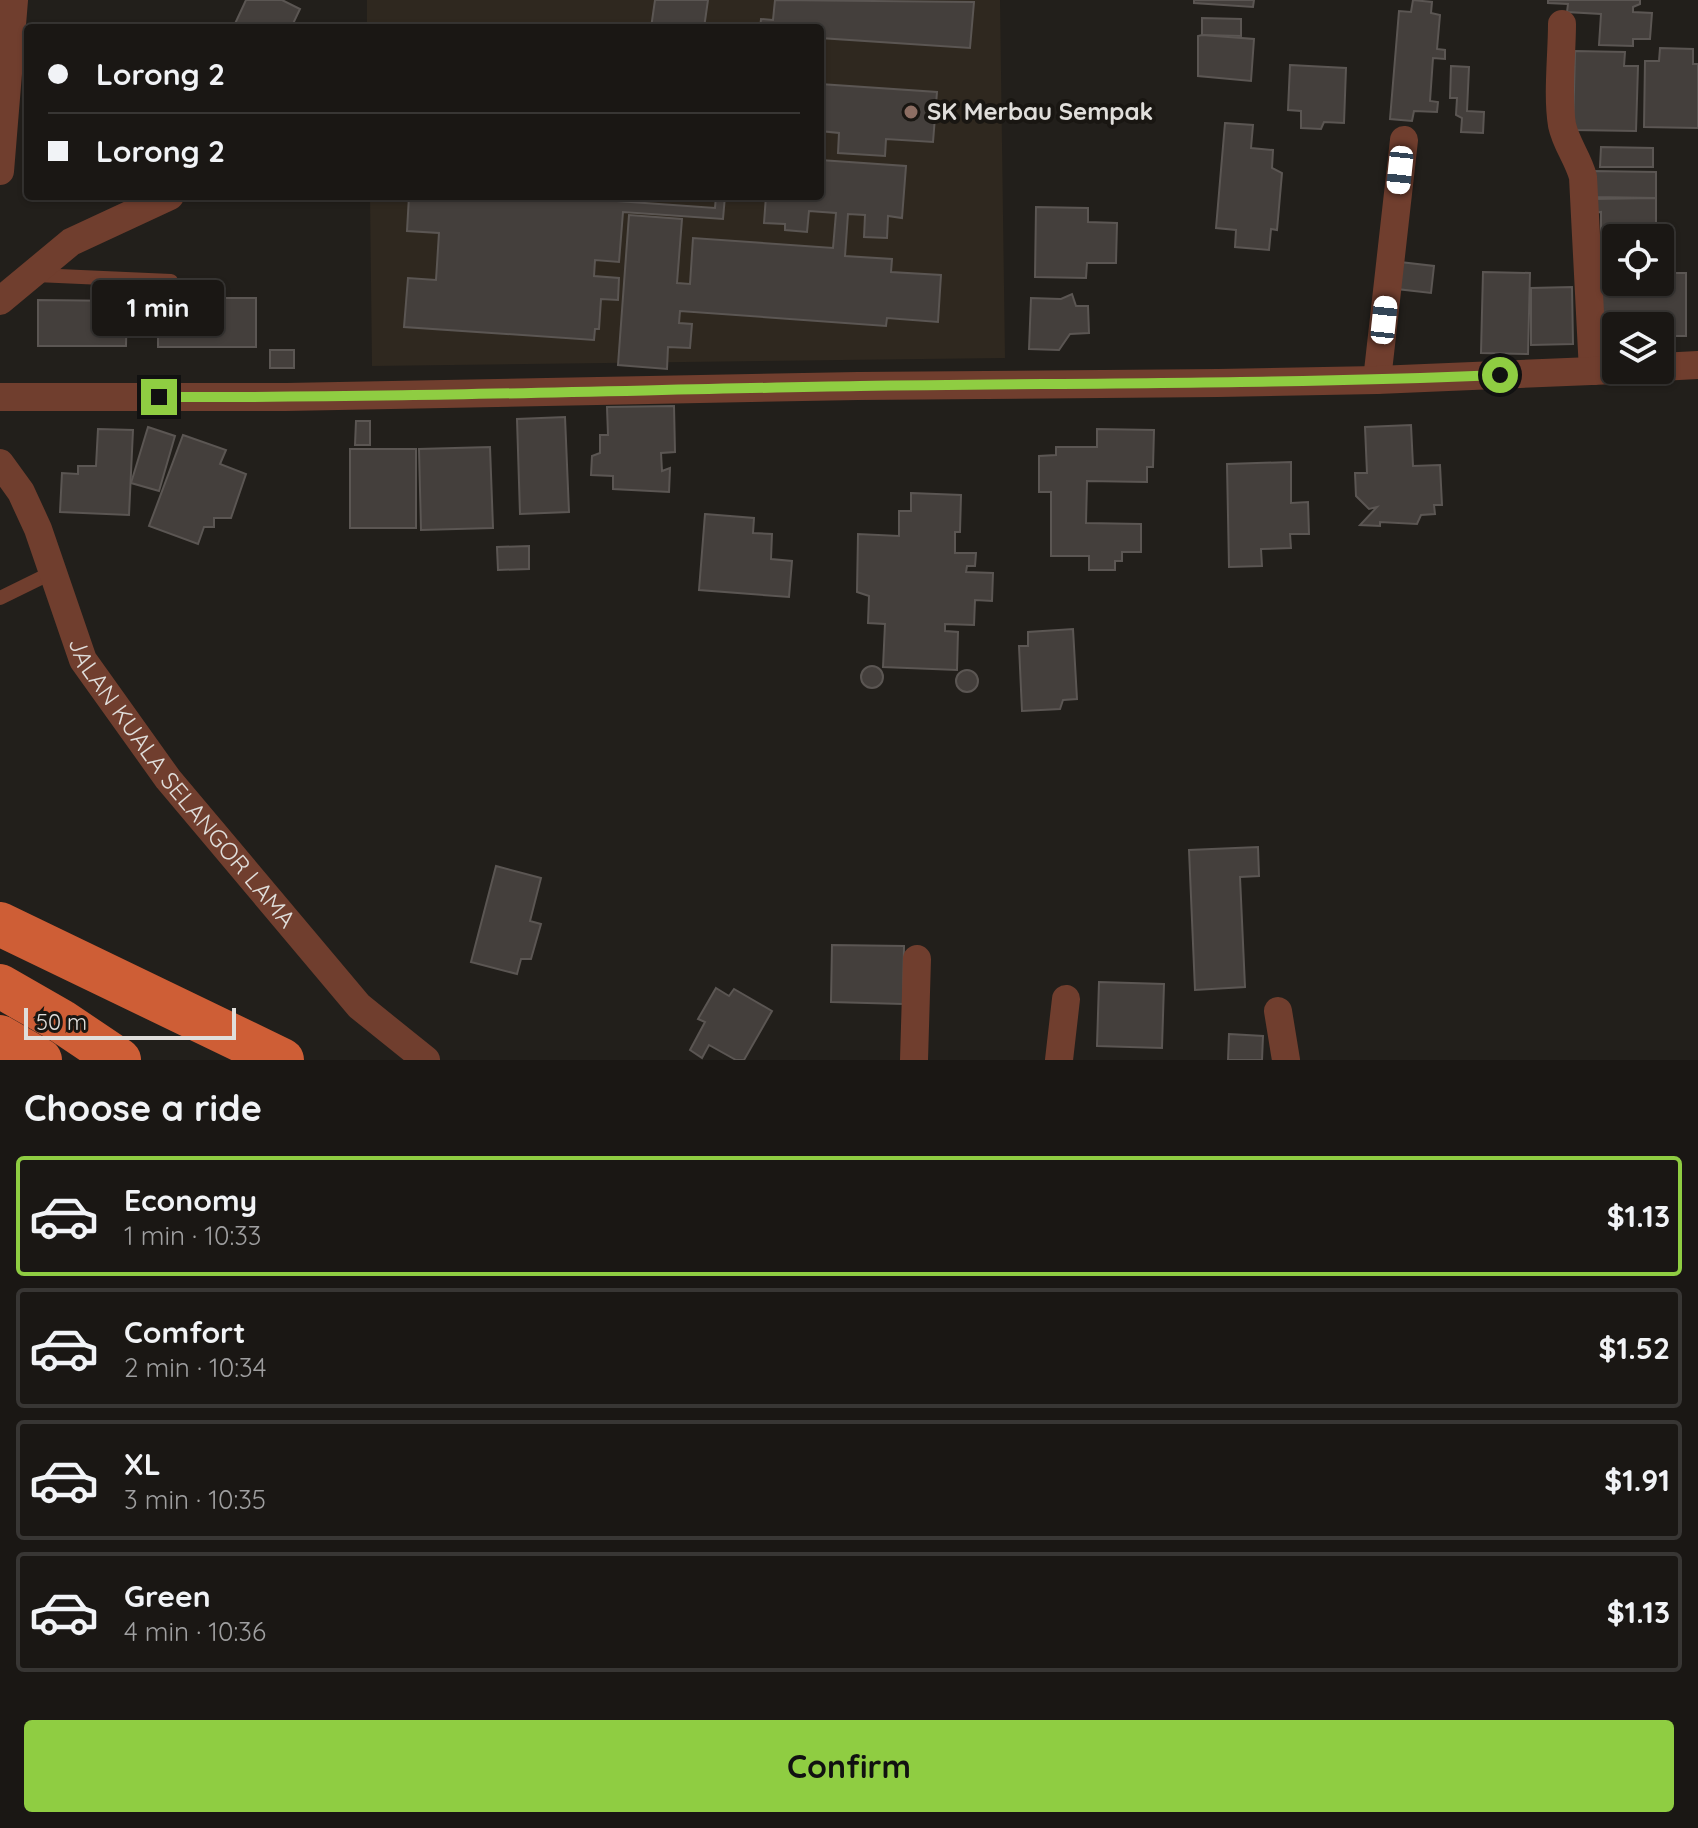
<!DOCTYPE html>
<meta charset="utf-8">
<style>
body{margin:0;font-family:Quicksand,sans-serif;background:#272422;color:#f1f3f6;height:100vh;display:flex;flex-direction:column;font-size:30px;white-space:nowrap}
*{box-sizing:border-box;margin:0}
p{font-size:26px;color:#9f9fa0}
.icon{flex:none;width:44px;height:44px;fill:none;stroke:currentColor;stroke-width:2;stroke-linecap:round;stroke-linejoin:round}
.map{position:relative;height:1060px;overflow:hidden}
.sheet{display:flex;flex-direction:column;background:#1a1714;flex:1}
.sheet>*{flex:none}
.banner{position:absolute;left:24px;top:24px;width:800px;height:176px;border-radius:8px;box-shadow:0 2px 6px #0004,0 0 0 2px #383634;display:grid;align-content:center;height:176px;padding:0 24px;background:#1a1714}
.buttons{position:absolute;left:1602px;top:224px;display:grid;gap:16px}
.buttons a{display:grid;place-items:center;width:72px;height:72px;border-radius:8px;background:#1a1714;box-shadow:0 2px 6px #0004,0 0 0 2px #383634;font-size:40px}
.scale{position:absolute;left:24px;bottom:20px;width:212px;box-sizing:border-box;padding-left:8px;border:4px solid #e0dedb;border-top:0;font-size:22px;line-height:28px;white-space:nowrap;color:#e0dedb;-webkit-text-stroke:6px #191612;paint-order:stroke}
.end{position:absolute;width:36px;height:36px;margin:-18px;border:10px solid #8fcd42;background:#111;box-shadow:0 0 0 4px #111}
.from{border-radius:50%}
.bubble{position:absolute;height:56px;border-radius:8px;background:#1a1714;box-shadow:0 2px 6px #0004,0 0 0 2px #383634;font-size:26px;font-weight:700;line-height:56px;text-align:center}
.car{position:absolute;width:24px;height:48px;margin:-24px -12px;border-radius:10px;box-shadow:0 0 6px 2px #0007;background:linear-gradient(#fff 24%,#345 0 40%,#fff 0 76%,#345 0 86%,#fff 0)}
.banner b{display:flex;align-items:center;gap:28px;height:76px;font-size:30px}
.banner b+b{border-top:2px solid #383634}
.banner i{width:20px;height:20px;background:#f1f3f6}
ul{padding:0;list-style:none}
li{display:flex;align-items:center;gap:24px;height:120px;margin:0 16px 12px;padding:0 8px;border:4px solid #383634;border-radius:8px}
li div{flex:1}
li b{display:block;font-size:30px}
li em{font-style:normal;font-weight:700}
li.selected{border-color:#8fcd42}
li>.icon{width:72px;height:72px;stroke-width:1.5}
h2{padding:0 24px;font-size:36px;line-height:96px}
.button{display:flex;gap:16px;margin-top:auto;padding:16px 24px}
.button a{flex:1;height:92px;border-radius:8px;background:#8fcd42;color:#111;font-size:32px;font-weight:700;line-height:92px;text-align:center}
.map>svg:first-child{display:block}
.built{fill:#2f281f}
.building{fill:#443f3c;stroke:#5b5653;stroke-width:2}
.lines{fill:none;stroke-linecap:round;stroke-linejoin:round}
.service{stroke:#703e2e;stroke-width:14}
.minor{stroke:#703e2e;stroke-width:28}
.trunk{stroke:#ce5e36;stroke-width:44}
.route{stroke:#8fcd42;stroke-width:10}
.education-dot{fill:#8d6e63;stroke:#191612;stroke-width:3}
.labels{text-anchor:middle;stroke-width:8;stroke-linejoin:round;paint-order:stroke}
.poi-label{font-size:24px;font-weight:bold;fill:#e0dedb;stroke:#191612;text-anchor:start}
.street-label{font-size:24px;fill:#e0dedb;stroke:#191612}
</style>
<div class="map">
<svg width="1698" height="1060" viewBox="0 0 1698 1060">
<rect width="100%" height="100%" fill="#221f1b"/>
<!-- built -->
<polygon class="built" points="367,0 1000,0 1005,358 372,366 370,196 820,196 820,28 367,28"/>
<!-- building -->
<g class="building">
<polygon points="246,0 282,0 300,9 291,28 233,28"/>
<polygon points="655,0 708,0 704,28 651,28"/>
<polygon points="775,0 974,2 970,48 820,38 820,28 760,28 761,19 773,20"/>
<polygon points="1194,0 1254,0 1253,7 1194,3"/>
<polygon points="1413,0 1432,2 1431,13 1440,15 1437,49 1445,50 1445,59 1433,58 1430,101 1438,102 1437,112 1414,111 1412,121 1390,119 1399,11 1411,12"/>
<polygon points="1548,0 1640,0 1640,4 1633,7 1633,12 1652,13 1650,39 1633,39 1633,46 1599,45 1601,14 1567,12 1568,4 1548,3"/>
<polygon points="1202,18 1241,19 1241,36 1202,35"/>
<polygon points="1202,35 1254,39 1251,81 1198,76 1198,36"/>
<polygon points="1660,48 1693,49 1693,64 1698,64 1698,128 1644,127 1645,61 1659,61"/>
<polygon points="1575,51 1625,52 1624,66 1638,66 1636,131 1573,130"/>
<polygon points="1290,65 1346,68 1344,123 1324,122 1321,129 1301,128 1301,111 1288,110"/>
<polygon points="1451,66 1469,67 1467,111 1484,112 1483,133 1461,132 1462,118 1456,115 1457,98 1450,98"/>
<polygon points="820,84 937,92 933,142 886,139 885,156 838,153 839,133 820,131"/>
<polygon points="1225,123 1253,125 1251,148 1273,150 1272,168 1282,173 1277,230 1271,229 1269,250 1235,247 1236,230 1216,228"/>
<polygon points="1601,147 1653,148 1653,167 1600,167"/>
<polygon points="820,160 906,166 902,218 888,216 887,238 864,237 865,215 848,214 845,256 892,259 891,272 941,275 938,322 887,318 886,326 680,311 679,323 692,324 690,348 668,347 667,369 618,365 629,215 682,219 677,283 690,284 693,238 833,248 836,213 809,211 807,232 785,230 785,224 764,223 766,196 820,196"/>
<polygon points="1593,171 1656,172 1656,198 1593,197"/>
<polygon points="409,196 603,196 603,200 715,208 716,196 725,196 723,219 623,212 619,262 595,260 594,276 619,278 618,300 601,299 599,329 595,329 594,340 404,327 408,278 436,280 439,233 407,231"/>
<polygon points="1656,198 1656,230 1601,231 1601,212 1593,213 1593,199"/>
<polygon points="1036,207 1088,208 1088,222 1117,223 1116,263 1087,263 1086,278 1035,277"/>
<polygon points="1656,230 1656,238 1616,238 1616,265 1600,265 1601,231"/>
<polygon points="1400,262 1434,266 1431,293 1397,289"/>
<polygon points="1483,272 1530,273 1528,354 1481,353"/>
<polygon points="1597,273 1616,273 1616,282 1660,282 1660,273 1686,273 1686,336 1660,336 1660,326 1616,326 1616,336 1597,336"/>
<polygon points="1572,287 1573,344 1531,345 1531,288"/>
<polygon points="1072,294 1076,306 1088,306 1089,333 1070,334 1059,350 1029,349 1031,298 1061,299"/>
<rect x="158" y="298" width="98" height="49"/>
<polygon points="38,300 127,301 126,346 38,346"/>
<rect x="270" y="350" width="24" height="18"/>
<polygon points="674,406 675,452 661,453 662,471 670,468 669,492 613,489 613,476 591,475 592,456 600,453 600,435 608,435 607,407"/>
<polygon points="565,417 569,512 520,514 517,419"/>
<polygon points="356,421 370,421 370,445 355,445"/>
<polygon points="1411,425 1413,466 1440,465 1442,505 1434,505 1435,514 1421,515 1417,524 1380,522 1380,526 1360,525 1377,507 1369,509 1356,496 1355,473 1367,473 1365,427"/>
<polygon points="148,427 175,436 159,491 131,483"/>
<polygon points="98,429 133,430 129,515 60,512 62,473 78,474 78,466 96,466"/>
<polygon points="1097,429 1154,430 1153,467 1147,467 1147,482 1087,481 1086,523 1141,524 1141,552 1122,552 1122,561 1115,561 1115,570 1089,570 1089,556 1051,556 1051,492 1039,492 1039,456 1056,455 1056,447 1097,447"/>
<polygon points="183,435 226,450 220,464 246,474 231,518 214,518 214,527 204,527 198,544 149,526"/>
<polygon points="490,447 493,528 421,530 419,449"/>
<rect x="350" y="449" width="66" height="79"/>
<polygon points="1291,462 1291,503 1308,502 1309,534 1290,534 1291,548 1261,549 1262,566 1229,567 1227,464"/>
<polygon points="911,493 961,495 960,532 955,532 955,553 976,553 975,566 967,566 966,572 993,573 992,601 975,600 974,625 945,624 945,631 958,632 957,670 883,667 885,624 868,623 869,596 857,592 858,534 899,536 899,511 911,511"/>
<polygon points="705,514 754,518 753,533 772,534 771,559 792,561 789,597 699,590"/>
<polygon points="529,546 529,569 498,570 497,547"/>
<polygon points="1073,629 1077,699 1063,700 1060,709 1022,711 1019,646 1028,646 1028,632"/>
<circle cx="872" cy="677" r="11"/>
<circle cx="967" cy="681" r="11"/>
<polygon points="1258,847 1259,876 1240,877 1245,987 1195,990 1189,850"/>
<polygon points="496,866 541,878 530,921 541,924 531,959 521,959 517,974 471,962"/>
<polygon points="832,945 904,946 903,1004 831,1002"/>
<polygon points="1099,982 1164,984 1162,1048 1097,1046"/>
<polygon points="716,988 729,996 734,989 772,1011 744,1060 736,1060 709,1045 702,1058 690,1050 705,1022 698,1019"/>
<polygon points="1229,1034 1263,1036 1262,1060 1228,1060"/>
</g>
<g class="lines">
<!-- service -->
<g class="service">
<polyline points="36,275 171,281"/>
<polyline points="0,598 53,572"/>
</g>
<!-- minor -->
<g class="minor">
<path d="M 1562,24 C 1562,55 1557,95 1562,125 C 1566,144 1578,158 1583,177 L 1593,371"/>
<polyline points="0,171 14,0"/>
<polyline points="0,301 71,242 170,196"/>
<polyline points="1660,367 1698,365"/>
<polyline points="1377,380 1404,140"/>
<polyline points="0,397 286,397 858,386 1218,383 1377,380 1616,370"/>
<path id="s1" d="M 0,463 L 21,492 L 38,529 L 83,660 L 168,779 L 359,1006 L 426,1060"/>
<polyline points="1278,1011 1286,1060"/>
<polyline points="914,1060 917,959"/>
<polyline points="1059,1060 1066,999"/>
</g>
<!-- trunk -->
<g class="trunk">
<polyline points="0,924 282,1060"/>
<polyline points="0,986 61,1021 119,1060"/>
<polyline points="0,1037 40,1060"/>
</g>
</g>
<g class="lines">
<!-- route -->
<path class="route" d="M 159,397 C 393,398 627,390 860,386 C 1074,383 1287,384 1500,375"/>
</g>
<!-- markers -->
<circle class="education-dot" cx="911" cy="112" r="8"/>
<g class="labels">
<!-- poi labels -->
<g class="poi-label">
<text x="927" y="120">SK Merbau Sempak</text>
</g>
<!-- street labels -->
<g class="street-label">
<text dy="8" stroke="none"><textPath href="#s1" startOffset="372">JALAN KUALA SELANGOR LAMA</textPath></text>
</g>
</g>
</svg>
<div class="buttons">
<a><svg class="icon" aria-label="locate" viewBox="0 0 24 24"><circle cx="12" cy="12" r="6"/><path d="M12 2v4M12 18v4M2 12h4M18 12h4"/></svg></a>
<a><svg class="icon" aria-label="layers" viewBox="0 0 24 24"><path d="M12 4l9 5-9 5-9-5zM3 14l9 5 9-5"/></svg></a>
</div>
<div class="scale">50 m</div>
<i class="end from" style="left:1500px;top:375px"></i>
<i class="end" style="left:159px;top:397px"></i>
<div class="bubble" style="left:92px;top:280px;width:132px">1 min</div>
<i class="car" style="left:1400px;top:170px;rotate:186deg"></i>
<i class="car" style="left:1384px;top:320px;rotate:6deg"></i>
<div class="banner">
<b><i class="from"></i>Lorong 2</b>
<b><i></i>Lorong 2</b>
</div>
</div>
<section class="sheet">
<h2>Choose a ride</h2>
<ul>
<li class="selected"><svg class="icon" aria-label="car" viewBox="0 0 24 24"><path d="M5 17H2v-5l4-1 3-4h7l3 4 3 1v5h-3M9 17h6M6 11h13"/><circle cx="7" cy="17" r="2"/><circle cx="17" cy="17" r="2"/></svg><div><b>Economy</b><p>1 min · 10:33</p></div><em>$1.13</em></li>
<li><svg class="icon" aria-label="car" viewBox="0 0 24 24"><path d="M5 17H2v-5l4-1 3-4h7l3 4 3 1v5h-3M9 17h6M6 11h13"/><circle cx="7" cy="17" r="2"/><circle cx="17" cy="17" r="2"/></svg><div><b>Comfort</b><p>2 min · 10:34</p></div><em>$1.52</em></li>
<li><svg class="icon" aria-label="car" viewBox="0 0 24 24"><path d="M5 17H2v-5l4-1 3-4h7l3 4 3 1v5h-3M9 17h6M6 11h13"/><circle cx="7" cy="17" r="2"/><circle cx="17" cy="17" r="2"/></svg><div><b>XL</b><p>3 min · 10:35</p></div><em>$1.91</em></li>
<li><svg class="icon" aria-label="car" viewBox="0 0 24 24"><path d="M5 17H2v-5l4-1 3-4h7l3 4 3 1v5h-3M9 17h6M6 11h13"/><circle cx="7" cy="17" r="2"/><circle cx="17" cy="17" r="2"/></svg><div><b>Green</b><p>4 min · 10:36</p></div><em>$1.13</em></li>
</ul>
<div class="button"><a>Confirm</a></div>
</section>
